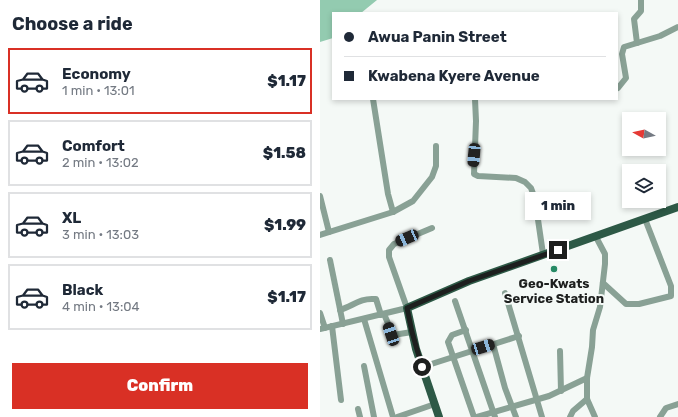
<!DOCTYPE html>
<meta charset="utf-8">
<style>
body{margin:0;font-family:Rubik,sans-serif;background:#f2f2f3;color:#1f2937;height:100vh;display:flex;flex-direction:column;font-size:15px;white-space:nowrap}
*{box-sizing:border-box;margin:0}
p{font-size:13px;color:#747a83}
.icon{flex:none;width:22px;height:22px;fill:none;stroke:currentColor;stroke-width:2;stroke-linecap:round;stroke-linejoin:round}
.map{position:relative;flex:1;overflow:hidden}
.sheet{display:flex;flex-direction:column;background:#fff;width:320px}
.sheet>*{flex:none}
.top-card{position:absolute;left:12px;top:12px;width:286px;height:88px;border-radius:0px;box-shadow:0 2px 6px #0003;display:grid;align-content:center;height:88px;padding:0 12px;background:#fff}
.needle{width:26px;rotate:278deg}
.tools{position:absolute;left:302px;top:112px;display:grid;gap:8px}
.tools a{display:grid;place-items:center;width:44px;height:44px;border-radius:0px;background:#fff;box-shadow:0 2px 6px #0003;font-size:20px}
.end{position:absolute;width:18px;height:18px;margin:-9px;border:5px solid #1d1f1e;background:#fff;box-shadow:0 0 0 2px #fff}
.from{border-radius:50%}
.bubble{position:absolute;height:28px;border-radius:0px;background:#fff;box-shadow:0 2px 6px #0003;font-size:13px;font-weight:800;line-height:28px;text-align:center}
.car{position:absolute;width:12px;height:24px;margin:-12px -6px;border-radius:5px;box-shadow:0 0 3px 1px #0007;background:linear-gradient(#222 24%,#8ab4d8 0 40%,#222 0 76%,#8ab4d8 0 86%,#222 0)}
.top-card b{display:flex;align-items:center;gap:14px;height:38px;font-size:15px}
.top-card b+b{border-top:1px solid #e0e1e3}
.top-card i{width:10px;height:10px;background:#1f2937}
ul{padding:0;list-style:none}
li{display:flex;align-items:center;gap:12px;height:66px;margin:0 8px 6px;padding:0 4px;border:2px solid #e0e1e3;border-radius:0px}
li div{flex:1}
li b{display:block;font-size:15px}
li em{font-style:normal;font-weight:800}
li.selected{border-color:#d93025}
li>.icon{width:36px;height:36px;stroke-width:1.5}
h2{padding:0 12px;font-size:18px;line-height:48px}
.cta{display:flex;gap:8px;margin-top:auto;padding:8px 12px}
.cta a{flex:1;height:46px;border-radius:0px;background:#d93025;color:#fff;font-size:16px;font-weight:800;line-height:46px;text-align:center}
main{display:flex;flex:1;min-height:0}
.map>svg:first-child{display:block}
.forest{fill:#93cbb0}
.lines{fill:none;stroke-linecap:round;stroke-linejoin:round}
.minor{stroke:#89a195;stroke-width:6}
.major{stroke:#2d5946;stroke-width:8}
.route{stroke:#1d1f1e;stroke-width:5}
.poi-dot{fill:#268a65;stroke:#f4f9f6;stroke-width:1.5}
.labels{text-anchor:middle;stroke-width:4;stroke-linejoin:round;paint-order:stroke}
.poi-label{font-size:13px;font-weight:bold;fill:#1d1f1e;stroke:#f4f9f6}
</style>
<main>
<section class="sheet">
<h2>Choose a ride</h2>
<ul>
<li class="selected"><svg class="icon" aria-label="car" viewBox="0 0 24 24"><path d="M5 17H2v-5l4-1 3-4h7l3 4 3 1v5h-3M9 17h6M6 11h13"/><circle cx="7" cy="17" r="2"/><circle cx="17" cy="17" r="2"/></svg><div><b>Economy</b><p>1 min · 13:01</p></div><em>$1.17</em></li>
<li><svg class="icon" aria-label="car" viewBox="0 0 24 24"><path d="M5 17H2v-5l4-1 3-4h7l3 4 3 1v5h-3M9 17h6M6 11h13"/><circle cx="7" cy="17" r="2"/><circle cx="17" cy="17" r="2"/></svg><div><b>Comfort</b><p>2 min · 13:02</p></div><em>$1.58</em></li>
<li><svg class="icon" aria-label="car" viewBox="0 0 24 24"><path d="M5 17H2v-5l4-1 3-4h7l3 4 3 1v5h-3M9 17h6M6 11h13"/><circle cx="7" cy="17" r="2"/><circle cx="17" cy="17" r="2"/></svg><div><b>XL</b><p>3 min · 13:03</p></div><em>$1.99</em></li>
<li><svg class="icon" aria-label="car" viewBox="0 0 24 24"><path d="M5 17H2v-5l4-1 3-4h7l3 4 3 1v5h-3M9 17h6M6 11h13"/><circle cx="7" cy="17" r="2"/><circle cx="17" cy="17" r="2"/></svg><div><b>Black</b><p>4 min · 13:04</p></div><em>$1.17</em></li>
</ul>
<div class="cta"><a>Confirm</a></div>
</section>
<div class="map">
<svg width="358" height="417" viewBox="0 0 358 417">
<rect width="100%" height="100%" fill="#f4f9f6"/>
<!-- forest -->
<polygon class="forest" points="0,0 57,0 41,13 13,13 13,38 0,42"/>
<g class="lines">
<!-- minor -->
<g class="minor">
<polyline points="317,43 314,19 321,11 321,0"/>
<polyline points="298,88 306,78 302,54 304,47 340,36 358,27"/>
<polyline points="53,99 68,194 73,212"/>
<polyline points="155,99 156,121 154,174 158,176 196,178 205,182 211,188 215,199 223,254"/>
<polyline points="0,196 9,232"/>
<polyline points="0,235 73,212 93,201 112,177 116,166 116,146"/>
<polyline points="10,260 23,324"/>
<polyline points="283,283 306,304 319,304 351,296 351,286 325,219"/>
<polyline points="185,293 222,417"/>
<polyline points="135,301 175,417"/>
<path d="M 20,310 C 33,306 40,298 54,299 L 56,299 L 61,315"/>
<polyline points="0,313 5,328"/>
<polyline points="64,314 73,335 92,332"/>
<polyline points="44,319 73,417"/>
<polyline points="12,326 21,400"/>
<polyline points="0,329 87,308 69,257 69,250 74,244 112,228"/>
<polyline points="146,330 132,335 128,342 154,417"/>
<polyline points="173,344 185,388 196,417"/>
<polyline points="240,351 241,391"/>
<polyline points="44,366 54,417"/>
<polyline points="102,367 199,336"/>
<polyline points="38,409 40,417"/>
<polyline points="77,417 115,404"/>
<polyline points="157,417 229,396 267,378"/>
<polyline points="250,417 253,411 267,399"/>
<polyline points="275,417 267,399 267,378 272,347 273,330 280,307 285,264 285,254 276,237"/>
<polyline points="340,417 346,408 358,404"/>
</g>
<!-- major -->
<polyline class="major" points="119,417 96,349 87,308 149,281 358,207"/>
</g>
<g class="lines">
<!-- route -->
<polyline class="route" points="102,367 92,332 87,308 149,281 238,250"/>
</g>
<!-- markers -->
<circle class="poi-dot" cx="234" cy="269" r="4"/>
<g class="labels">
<!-- poi labels -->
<g class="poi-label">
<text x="234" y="288">Geo-Kwats<tspan x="234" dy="15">Service Station</tspan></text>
</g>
</g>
</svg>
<div class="tools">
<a><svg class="needle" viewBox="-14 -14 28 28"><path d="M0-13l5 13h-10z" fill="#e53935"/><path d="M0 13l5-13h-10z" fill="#747a83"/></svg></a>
<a><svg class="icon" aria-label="layers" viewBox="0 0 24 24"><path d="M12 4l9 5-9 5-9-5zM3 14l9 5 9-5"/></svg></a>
</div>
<i class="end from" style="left:102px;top:367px"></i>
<i class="end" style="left:238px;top:250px"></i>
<div class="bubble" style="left:205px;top:192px;width:66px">1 min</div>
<i class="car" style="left:154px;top:155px;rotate:185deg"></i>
<i class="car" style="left:87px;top:238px;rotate:247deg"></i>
<i class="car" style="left:71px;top:334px;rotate:341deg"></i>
<i class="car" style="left:163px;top:347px;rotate:73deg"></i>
<div class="top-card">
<b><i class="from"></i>Awua Panin Street</b>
<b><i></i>Kwabena Kyere Avenue</b>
</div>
</div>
</main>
